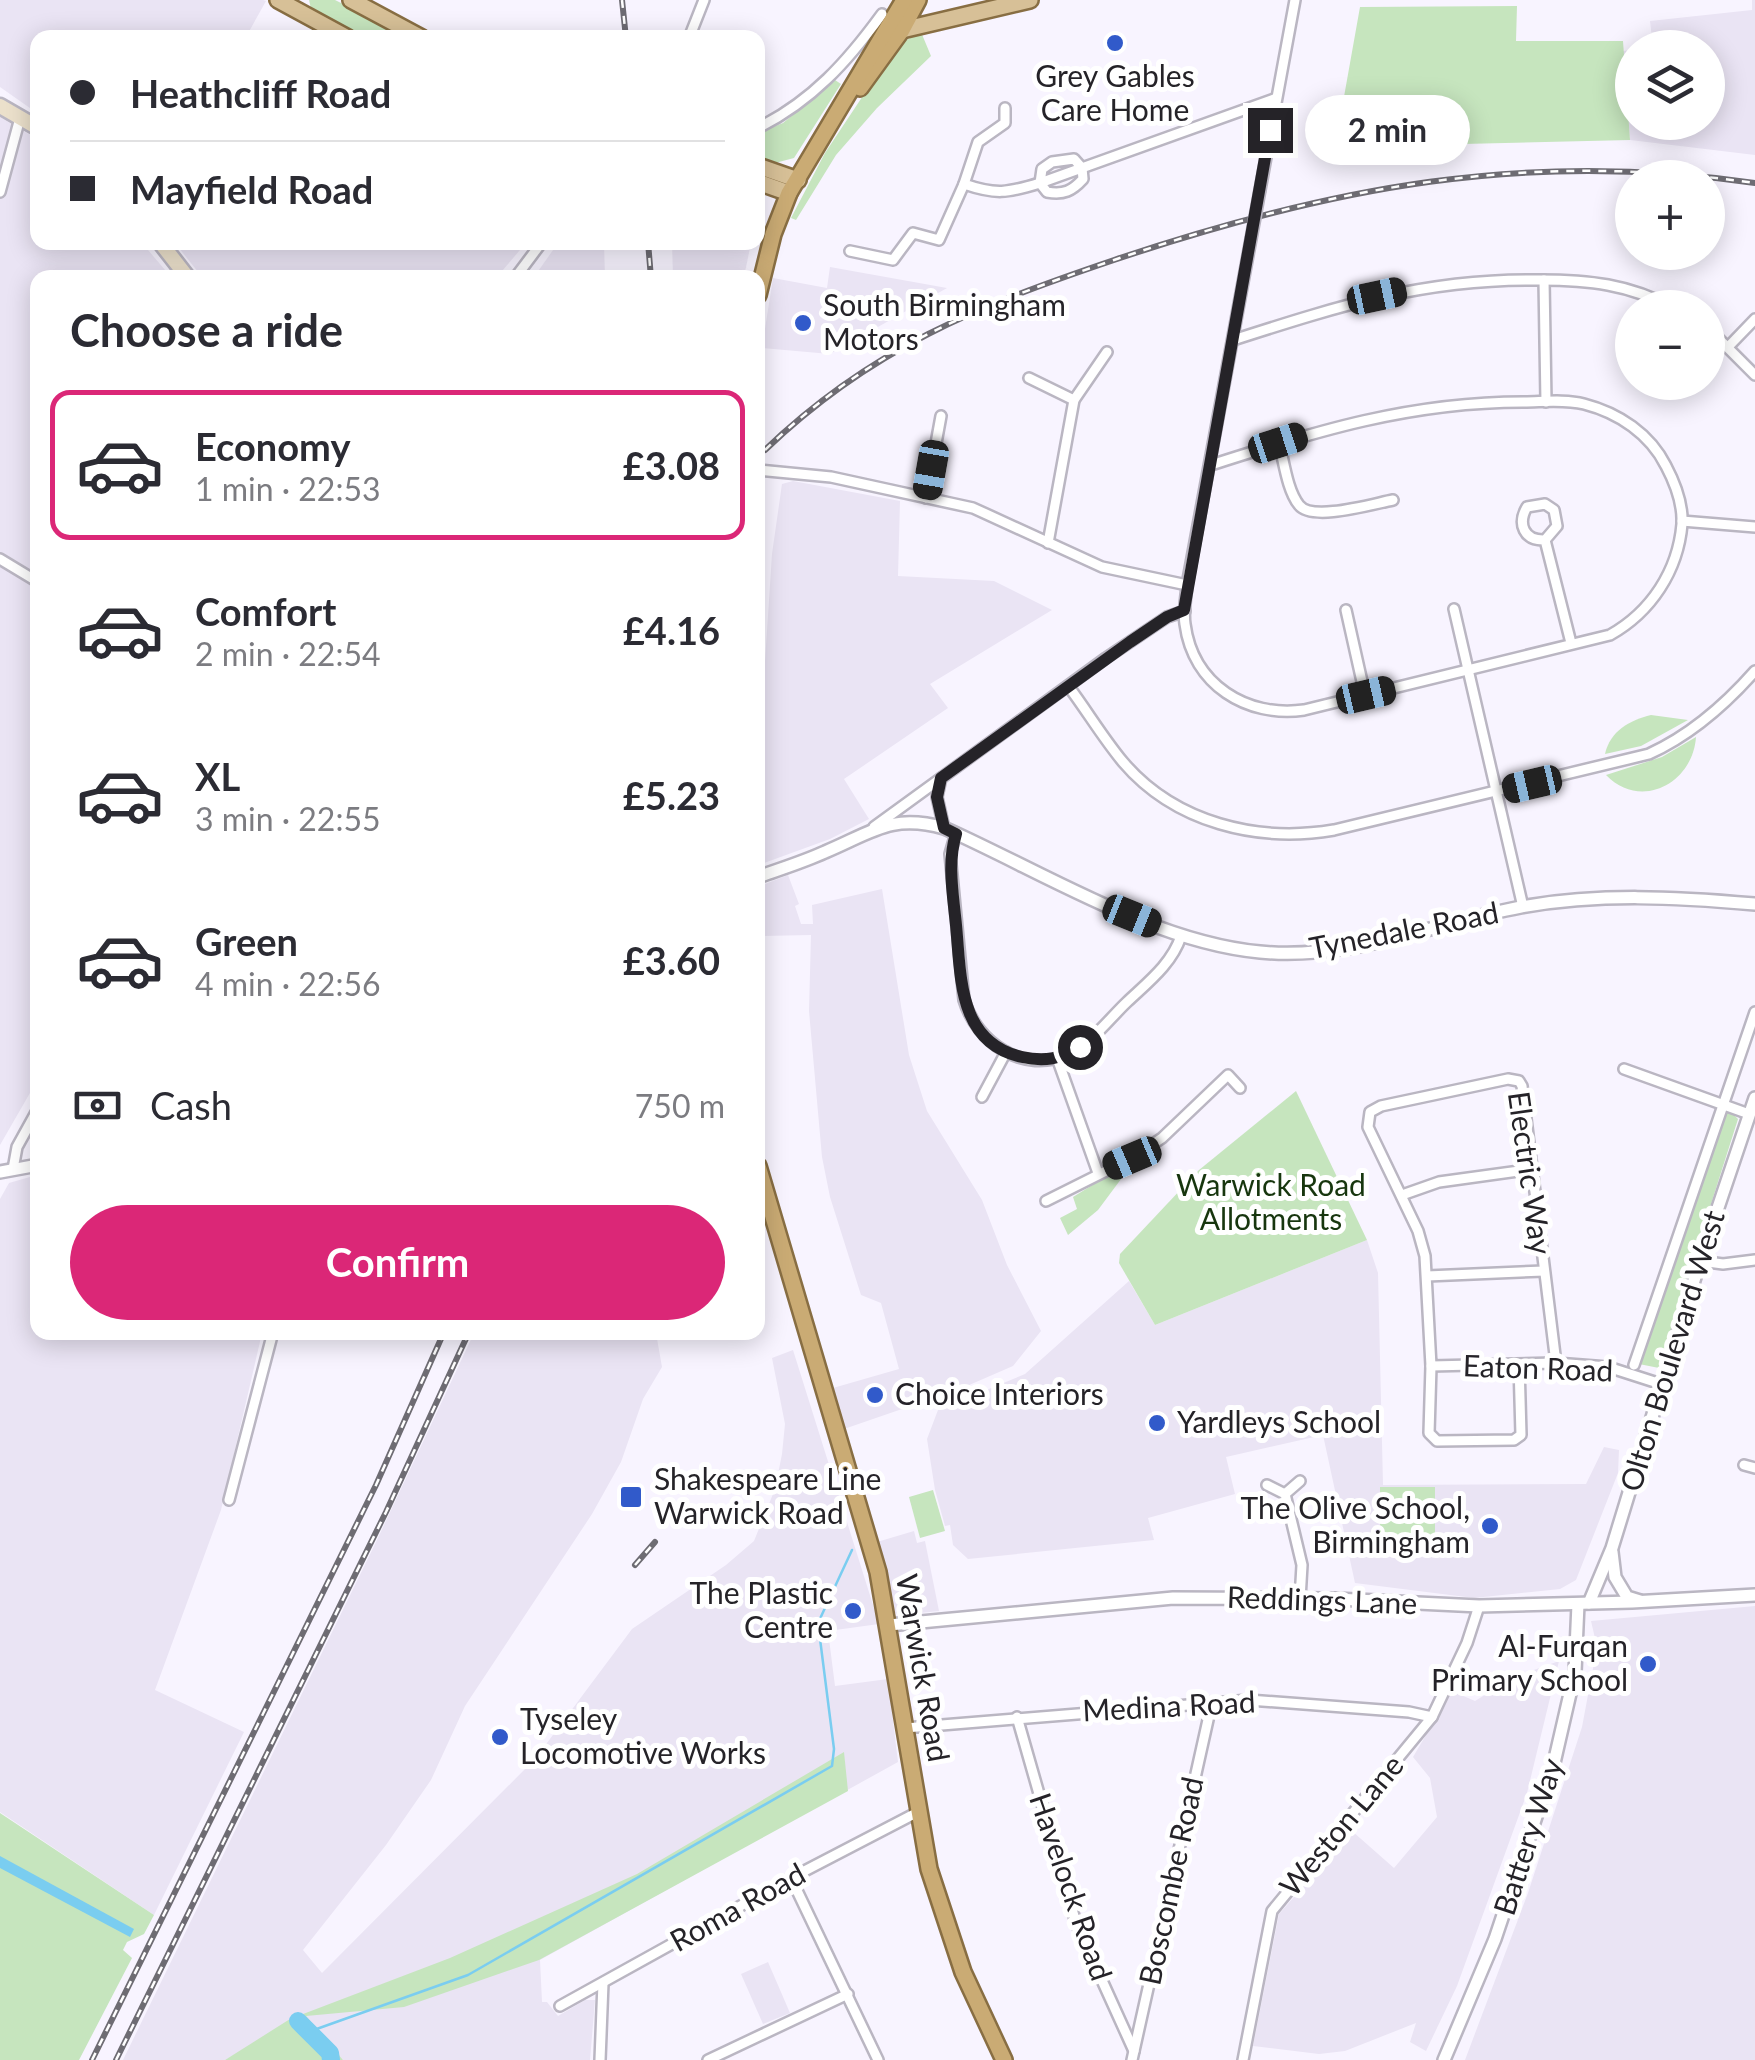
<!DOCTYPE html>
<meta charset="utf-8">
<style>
body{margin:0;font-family:Lato,sans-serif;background:#f2f2f3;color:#2b2b33;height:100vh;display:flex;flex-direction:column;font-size:38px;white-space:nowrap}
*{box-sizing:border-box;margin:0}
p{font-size:32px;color:#7c7c81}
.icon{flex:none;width:55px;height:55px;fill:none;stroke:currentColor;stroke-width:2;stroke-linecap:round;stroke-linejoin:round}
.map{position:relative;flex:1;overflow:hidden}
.panel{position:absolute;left:30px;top:270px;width:735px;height:1070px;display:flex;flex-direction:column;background:#fff;border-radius:20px;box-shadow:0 5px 25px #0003}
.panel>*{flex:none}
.banner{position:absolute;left:30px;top:30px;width:735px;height:220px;border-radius:20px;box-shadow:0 5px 25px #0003;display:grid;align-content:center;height:220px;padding:0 40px;background:#fff}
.controls{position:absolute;left:1615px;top:30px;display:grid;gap:20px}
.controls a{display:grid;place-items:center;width:110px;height:110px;border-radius:50%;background:#fff;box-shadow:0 5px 25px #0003;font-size:50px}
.end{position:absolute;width:45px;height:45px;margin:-22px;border:12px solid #252328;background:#fff;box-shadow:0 0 0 5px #fff}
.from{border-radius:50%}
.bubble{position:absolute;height:70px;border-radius:35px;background:#fff;box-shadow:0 5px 25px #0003;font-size:32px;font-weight:700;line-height:70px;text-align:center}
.car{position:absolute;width:30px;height:60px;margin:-30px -15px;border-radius:12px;box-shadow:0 0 8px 2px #0007;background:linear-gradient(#222 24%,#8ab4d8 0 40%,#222 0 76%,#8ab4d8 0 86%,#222 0)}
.banner b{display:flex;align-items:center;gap:35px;height:95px;font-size:38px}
.banner b+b{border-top:2px solid #e1e1e2}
.banner i{width:25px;height:25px;background:#2b2b33}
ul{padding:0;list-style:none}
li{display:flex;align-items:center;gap:30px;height:150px;margin:0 20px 15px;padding:0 20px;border:5px solid transparent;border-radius:20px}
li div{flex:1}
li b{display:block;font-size:38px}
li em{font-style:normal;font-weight:700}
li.active{border-color:#db2777}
li>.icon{width:90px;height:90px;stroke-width:1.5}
h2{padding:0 40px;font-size:45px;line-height:120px}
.pay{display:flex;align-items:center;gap:25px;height:110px;padding:0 40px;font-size:38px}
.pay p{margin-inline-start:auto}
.button{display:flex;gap:20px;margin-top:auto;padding:20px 40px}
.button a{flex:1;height:115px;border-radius:60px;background:#db2777;color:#fff;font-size:40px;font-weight:700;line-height:115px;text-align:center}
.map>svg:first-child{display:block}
.built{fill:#eae4f4}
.green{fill:#c6e5be}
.water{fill:#7acdf0}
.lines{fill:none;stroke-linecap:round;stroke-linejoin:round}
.stream{stroke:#7acdf0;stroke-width:2.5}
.river{stroke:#7acdf0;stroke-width:18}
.minor-casing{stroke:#bab6c2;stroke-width:14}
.tertiary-casing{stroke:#bab6c2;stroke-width:16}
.secondary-casing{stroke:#bab6c2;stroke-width:19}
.primary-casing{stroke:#886e43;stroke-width:20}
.trunk-casing{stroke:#886e43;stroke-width:20}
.minor{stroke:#fff;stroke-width:9}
.tertiary{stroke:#fff;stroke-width:11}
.secondary{stroke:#ebe0cb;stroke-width:14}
.primary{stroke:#d7c097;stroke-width:15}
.trunk{stroke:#caab74;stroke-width:15}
.rail-casing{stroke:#6e6c73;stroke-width:6}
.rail{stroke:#fff;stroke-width:2.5;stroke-dasharray:8;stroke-linecap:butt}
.minor-bridge-casing{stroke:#bab6c2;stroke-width:14;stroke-linecap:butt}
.minor-bridge{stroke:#fff;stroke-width:9}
.route{stroke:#252328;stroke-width:12}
.poi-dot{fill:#315aca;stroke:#fff;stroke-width:4}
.labels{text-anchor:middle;stroke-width:10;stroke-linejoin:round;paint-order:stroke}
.poi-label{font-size:30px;fill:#252328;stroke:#fff;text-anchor:start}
.street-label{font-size:30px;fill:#252328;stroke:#fff}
.park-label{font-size:30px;fill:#17360e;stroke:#fff}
</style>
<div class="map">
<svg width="1755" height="2060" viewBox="0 0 1755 2060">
<rect width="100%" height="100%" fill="#f8f4ff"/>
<!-- built -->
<g class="built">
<polygon points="0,0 263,0 266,1 246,37 38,38 37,113 0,87"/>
<polygon points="1752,0 1755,0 1755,155 1630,140 1623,51 1632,50 1632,122 1708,122 1708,48 1653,47 1650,21 1752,10"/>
<polygon points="0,117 37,139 38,242 142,243 171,277 38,278 38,1079 0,1145"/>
<polygon points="175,243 526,243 496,278 202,277"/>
<polygon points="558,243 604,243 605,277 534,277"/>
<polygon points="672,243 751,243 744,277 673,277"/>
<polygon points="830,267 947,288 830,354 762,348 773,278 827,288"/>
<polygon points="793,481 900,501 898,576 994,581 1052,610 930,684 948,708 844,779 869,819 830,839 761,864 758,861 758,769 772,554 782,484"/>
<polygon points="788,875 799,904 795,906 801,924 813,924 812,905 882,889 909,1055 927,1111 982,1200 1007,1265 1041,1331 1013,1366 960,1389 844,1429 833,1388 899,1369 881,1303 861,1295 830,1197 822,1157 809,1011 811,935 758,936 758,890 760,886"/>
<polygon points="37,1175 38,1332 262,1333 221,1510 155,1690 244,1732 154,1915 0,1812 0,1199 9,1183"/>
<polygon points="1367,1240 1378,1273 1383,1485 1586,1484 1604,1447 1619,1450 1618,1473 1576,1580 1560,1589 1474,1598 1355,1583 1323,1435 1226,1457 1235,1494 1148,1518 1154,1540 968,1559 953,1545 950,1525 945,1526 935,1490 927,1439 938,1410 1025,1374 1129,1281 1155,1325"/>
<polygon points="474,1333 656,1333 662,1367 643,1399 621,1462 592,1514 465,1706 431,1780 386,1845 303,1950 322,1973 535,1759 632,1629 726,1565 754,1541 775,1489 782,1454 785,1424 772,1358 793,1350 879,1624 828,1631 835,1686 888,1679 898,1762 540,1960 542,2002 547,2002 558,2016 585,2000 595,2000 590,2060 343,2060 304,2016 225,2060 123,2060 377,1540"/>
<polygon points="914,1531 917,1543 925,1541 939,1611 901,1615 895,1613 877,1542"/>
<polygon points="1755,1606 1755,2060 1465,2060 1528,1893 1582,1727 1597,1647 1591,1621"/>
<polygon points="1559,1661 1527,1793 1457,1986 1426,2051 1410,2042 1416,2023 1345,2051 1319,2054 1253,2046 1279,1914 1352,1831 1394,1868 1437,1817 1430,1778 1413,1757 1452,1691 1475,1701 1514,1677"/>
<polygon points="768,1962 790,2013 763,2024 741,1974"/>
</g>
<!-- green -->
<g class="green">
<polygon points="309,0 335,0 409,37 361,37 312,13"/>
<polygon points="1517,6 1516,41 1623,41 1630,140 1463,144 1332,164 1360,7"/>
<polygon points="921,32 931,56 877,108 836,155 796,220 791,218 825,153 896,46"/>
<polygon points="835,80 841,84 794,158 775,163 758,157 758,133 783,123"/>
<path d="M 1651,715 L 1688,720 L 1641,746 L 1605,754 C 1610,731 1630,720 1651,715 Z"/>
<path d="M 1696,737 C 1693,783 1641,811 1606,775 L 1662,757 Z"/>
<polygon points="1296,1091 1367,1240 1155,1325 1119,1263 1120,1254 1199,1170"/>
<polygon points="1729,1110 1738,1119 1659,1368 1639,1364 1718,1126 1724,1111"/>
<polygon points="1130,1167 1098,1210 1068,1235 1060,1218 1077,1209 1073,1197 1112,1173"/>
<rect x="1380" y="1487" width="55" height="53"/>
<polygon points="933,1490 945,1531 920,1538 909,1497"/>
<polygon points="844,1752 848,1791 539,1960 404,2007 306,2016 343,2060 225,2060 290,2019 450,1958 637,1874"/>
<polygon points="0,1813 154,1915 144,1934 127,1942 123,1950 132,1958 79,2060 0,2060"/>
</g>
<!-- water -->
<polygon class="water" points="0,1856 134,1929 130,1937 0,1868"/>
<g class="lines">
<!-- stream -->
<polyline class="stream" points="311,2031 468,1975 832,1766 834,1749 818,1623 852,1550"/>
<!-- river -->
<polyline class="river" points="298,2021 330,2053 331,2060"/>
<!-- minor casing -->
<g class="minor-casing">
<g id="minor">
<polyline points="689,38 704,0"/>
<path d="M 1005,108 L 1005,123 L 978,142 L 964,184 C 996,195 1007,193 1040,183 L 1047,192 C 1064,195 1072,191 1083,179 L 1082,168"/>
<path d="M 758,128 C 812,101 847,62 882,14"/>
<polyline points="1082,168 1074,159 1052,162 1042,169 1040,183 1274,99"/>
<polyline points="1260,190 1295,0"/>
<polyline points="0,192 20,118"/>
<polyline points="850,251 893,260 913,233 939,240 964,184"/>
<polyline points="515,278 542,242"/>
<polyline points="1544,280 1546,402"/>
<polyline points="1708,328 1755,375"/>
<path d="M 1233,340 C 1339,306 1426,278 1540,280 C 1588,280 1629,284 1673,308"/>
<polyline points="1729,346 1755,319"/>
<polyline points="1029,378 1074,400"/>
<path d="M 1279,443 C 1284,461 1287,490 1299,505 C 1312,522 1372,504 1393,500"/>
<path d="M 1211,465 C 1316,431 1411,402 1523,402 C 1542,402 1565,399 1584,404 C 1619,413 1650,434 1666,466 C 1675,483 1683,505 1682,524 C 1678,571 1651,612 1610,635 L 1304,710 C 1247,718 1193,685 1185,624 C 1183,612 1186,598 1187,585 L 1251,239"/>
<polyline points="758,470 831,477 973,508 1102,567 1187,585"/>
<polyline points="926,498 941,416"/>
<polyline points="1682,521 1755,527"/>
<path d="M 1545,540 L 1557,526 L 1554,510 L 1545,504 L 1527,507 C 1517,524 1524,541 1545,540 L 1571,643"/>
<polyline points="1048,543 1074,400 1107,352"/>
<polyline points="0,559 38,582"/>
<polyline points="1454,609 1523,907"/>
<polyline points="1346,610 1365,695"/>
<path d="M 1069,687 C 1087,711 1103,738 1123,762 C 1175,823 1258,843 1334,830 L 1649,754 C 1691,735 1725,705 1755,671"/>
<polyline points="941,778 937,797 944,828"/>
<polyline points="874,827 1106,658 1167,617 1185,611"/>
<path d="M 956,833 L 950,854 L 964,1000 C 977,1043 1024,1075 1068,1054 C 1091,1044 1109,1019 1127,1002 C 1147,983 1172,964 1181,936"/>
<polyline points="1057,1058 1098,1173"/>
<polyline points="1624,1069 1749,1114"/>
<polyline points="982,1097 1006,1052"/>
<polyline points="13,1169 17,1147 38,1109"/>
<polyline points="1402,1195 1439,1182 1533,1169"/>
<polyline points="1046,1201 1132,1158 1162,1138 1228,1075 1240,1088"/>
<polyline points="1700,1261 1723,1264 1755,1260"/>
<polyline points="1427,1276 1544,1271"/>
<polyline points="1556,1363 1522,1086 1519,1081 1508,1079 1381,1106 1370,1112 1368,1127 1418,1231 1425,1256 1431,1366 1556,1363 1608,1367 1664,1385"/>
<polyline points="1634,1365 1755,1012"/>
<polyline points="1431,1366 1429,1433 1437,1441 1514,1440 1521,1435 1519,1364"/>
<polyline points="1744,1465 1755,1468"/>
<polyline points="1267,1485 1285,1494 1302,1565 1300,1599"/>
<polyline points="1285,1494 1300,1481"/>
<polyline points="229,1500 273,1332"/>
<polyline points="1017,1717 1076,1923 1134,2051"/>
<polyline points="905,1728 1249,1700 1409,1712 1432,1717"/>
<polyline points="791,1878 878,2060"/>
<polyline points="560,2006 791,1878 918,1812"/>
<polyline points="600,2060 603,1983"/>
<polyline points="708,2060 848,1994"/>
<polyline points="1132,2060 1212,1702"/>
<polyline points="1243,2060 1272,1911 1432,1717 1467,1643 1479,1606"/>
</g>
</g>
<!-- tertiary casing -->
<g class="tertiary-casing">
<g id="tertiary">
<path d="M 758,877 C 780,869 803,862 825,852 C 871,833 891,813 944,828 C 1043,872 1153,942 1260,952 C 1349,961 1435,923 1521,907 C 1599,893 1676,897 1755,904"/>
<polyline points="0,1172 38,1165"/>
<polyline points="1612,1552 1615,1577 1627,1597 1640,1601"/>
<polyline points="1589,1603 1612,1548 1700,1261 1755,1098"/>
<polyline points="889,1625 1173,1598 1336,1599 1479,1606 1632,1602 1755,1595"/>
<polyline points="1444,2060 1495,1939 1554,1763 1575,1672 1578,1604"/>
</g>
</g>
<!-- secondary casing -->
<g class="secondary-casing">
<g id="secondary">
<polyline points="0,106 38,128"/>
<polyline points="160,242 188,278"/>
</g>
</g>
<!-- primary casing -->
<g class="primary-casing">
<g id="primary">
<polyline points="278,0 348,38"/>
<polyline points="351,0 422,38"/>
<polyline points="902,30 1030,0"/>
<polyline points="758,166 798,180"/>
<polyline points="758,182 789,193"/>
</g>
</g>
<!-- trunk casing -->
<g class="trunk-casing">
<g id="trunk">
<polyline points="860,88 902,30 918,0"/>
<polyline points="758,295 773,234 789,193 904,0"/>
<polyline points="758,1166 878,1572 929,1869 963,1972 1004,2060"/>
</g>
</g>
<!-- minor -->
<use href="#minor" class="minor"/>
<!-- tertiary -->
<use href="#tertiary" class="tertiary"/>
<!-- secondary -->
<use href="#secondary" class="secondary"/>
<!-- primary -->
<use href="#primary" class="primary"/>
<!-- trunk -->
<use href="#trunk" class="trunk"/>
<!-- rail casing -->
<g class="rail-casing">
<g id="rail">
<polyline points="622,0 626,38"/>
<polyline points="648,242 651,278"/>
<path d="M 765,450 C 871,348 978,306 1114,260 C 1331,187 1526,150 1755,183"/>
<polyline points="635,1565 655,1542"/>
<polyline points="92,2060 376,1485 444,1332"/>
<polyline points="116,2060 386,1512 469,1332"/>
</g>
</g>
<!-- rail -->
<use href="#rail" class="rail"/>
<!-- minor-bridge casing -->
<g class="minor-bridge-casing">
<polyline id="minor-bridge" points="1251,239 1260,190"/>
</g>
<!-- minor-bridge -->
<use href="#minor-bridge" class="minor-bridge"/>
</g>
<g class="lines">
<!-- route -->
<path class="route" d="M 1080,1047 C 1061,1059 1044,1062 1022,1057 C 958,1043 961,977 956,925 C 953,894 947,863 956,834 L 944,828 L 937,797 L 941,778 L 1130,642 L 1167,617 L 1184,610 L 1270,130"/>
</g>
<!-- markers -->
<g class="poi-dot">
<circle cx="1115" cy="43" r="10"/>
<circle cx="803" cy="323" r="10"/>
<circle cx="875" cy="1395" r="10"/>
<circle cx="1157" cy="1423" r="10"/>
<rect x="619" y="1485" width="24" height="24" rx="5"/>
<circle cx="1490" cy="1526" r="10"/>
<circle cx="853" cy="1611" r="10"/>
<circle cx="1648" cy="1664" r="10"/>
<circle cx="500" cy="1737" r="10"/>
</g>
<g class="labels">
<!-- poi labels -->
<g class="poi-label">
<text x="1115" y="87" text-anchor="middle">Grey Gables<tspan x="1115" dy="34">Care Home</tspan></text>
<text x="823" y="316">South Birmingham<tspan x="823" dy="34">Motors</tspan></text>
<text x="895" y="1405">Choice Interiors</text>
<text x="1177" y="1433">Yardleys School</text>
<text x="654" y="1490">Shakespeare Line<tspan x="654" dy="34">Warwick Road</tspan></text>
<text x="1470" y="1519" text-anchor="end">The Olive School,<tspan x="1470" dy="34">Birmingham</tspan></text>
<text x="833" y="1604" text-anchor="end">The Plastic<tspan x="833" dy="34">Centre</tspan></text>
<text x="1628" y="1657" text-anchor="end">Al-Furqan<tspan x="1628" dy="34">Primary School</tspan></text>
<text x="520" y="1730">Tyseley<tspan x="520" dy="34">Locomotive Works</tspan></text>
</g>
<!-- street labels -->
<g class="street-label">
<text transform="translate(1404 931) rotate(-11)" y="10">Tynedale Road</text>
<text transform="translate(1529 1173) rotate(82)" y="10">Electric Way</text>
<text transform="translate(1673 1351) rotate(-73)" y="10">Olton Boulevard West</text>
<text transform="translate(1538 1369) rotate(2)" y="10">Eaton Road</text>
<text transform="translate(1322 1601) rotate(2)" y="10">Reddings Lane</text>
<text transform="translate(922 1668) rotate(80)" y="10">Warwick Road</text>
<text transform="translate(1169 1707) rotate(-3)" y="10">Medina Road</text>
<text transform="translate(1342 1826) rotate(-50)" y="10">Weston Lane</text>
<text transform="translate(1529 1837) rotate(-72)" y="10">Battery Way</text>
<text transform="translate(1172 1881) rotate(-78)" y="10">Boscombe Road</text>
<text transform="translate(1070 1887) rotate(71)" y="10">Havelock Road</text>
<text transform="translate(738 1908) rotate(-29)" y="10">Roma Road</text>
</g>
<!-- park labels -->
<g class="park-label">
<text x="1271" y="1196">Warwick Road<tspan x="1271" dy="34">Allotments</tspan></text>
</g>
</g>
</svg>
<div class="controls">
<a><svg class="icon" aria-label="layers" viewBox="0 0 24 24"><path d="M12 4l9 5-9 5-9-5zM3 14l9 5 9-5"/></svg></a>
<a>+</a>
<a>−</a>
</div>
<i class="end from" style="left:1080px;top:1047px"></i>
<i class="end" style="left:1270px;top:130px"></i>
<div class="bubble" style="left:1305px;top:95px;width:165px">2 min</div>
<i class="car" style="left:1377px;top:296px;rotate:78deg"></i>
<i class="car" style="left:1278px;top:443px;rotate:72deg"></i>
<i class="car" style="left:931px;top:470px;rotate:190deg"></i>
<i class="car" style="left:1366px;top:695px;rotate:77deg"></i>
<i class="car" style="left:1532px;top:784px;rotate:257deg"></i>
<i class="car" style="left:1132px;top:916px;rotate:112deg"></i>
<i class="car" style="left:1132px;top:1158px;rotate:247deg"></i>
<div class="banner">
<b><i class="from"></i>Heathcliff Road</b>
<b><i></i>Mayfield Road</b>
</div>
<section class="panel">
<h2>Choose a ride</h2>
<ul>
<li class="active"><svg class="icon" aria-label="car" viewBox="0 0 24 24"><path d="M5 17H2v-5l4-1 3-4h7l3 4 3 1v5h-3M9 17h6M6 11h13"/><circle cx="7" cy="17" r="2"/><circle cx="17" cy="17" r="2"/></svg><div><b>Economy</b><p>1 min · 22:53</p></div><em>£3.08</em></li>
<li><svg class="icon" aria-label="car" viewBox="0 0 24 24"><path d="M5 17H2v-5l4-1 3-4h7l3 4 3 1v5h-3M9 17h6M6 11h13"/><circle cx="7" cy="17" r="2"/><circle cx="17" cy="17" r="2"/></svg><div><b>Comfort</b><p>2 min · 22:54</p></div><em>£4.16</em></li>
<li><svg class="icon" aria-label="car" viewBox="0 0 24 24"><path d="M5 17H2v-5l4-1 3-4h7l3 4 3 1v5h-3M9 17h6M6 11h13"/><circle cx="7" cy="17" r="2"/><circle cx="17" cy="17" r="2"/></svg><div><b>XL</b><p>3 min · 22:55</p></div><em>£5.23</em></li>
<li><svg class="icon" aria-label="car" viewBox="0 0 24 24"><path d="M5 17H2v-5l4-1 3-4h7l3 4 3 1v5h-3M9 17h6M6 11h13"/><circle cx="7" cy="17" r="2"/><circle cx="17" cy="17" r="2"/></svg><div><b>Green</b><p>4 min · 22:56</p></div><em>£3.60</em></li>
</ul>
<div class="pay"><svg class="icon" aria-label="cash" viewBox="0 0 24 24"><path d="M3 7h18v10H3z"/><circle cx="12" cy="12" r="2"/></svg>Cash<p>750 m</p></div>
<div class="button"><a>Confirm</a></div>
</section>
</div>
